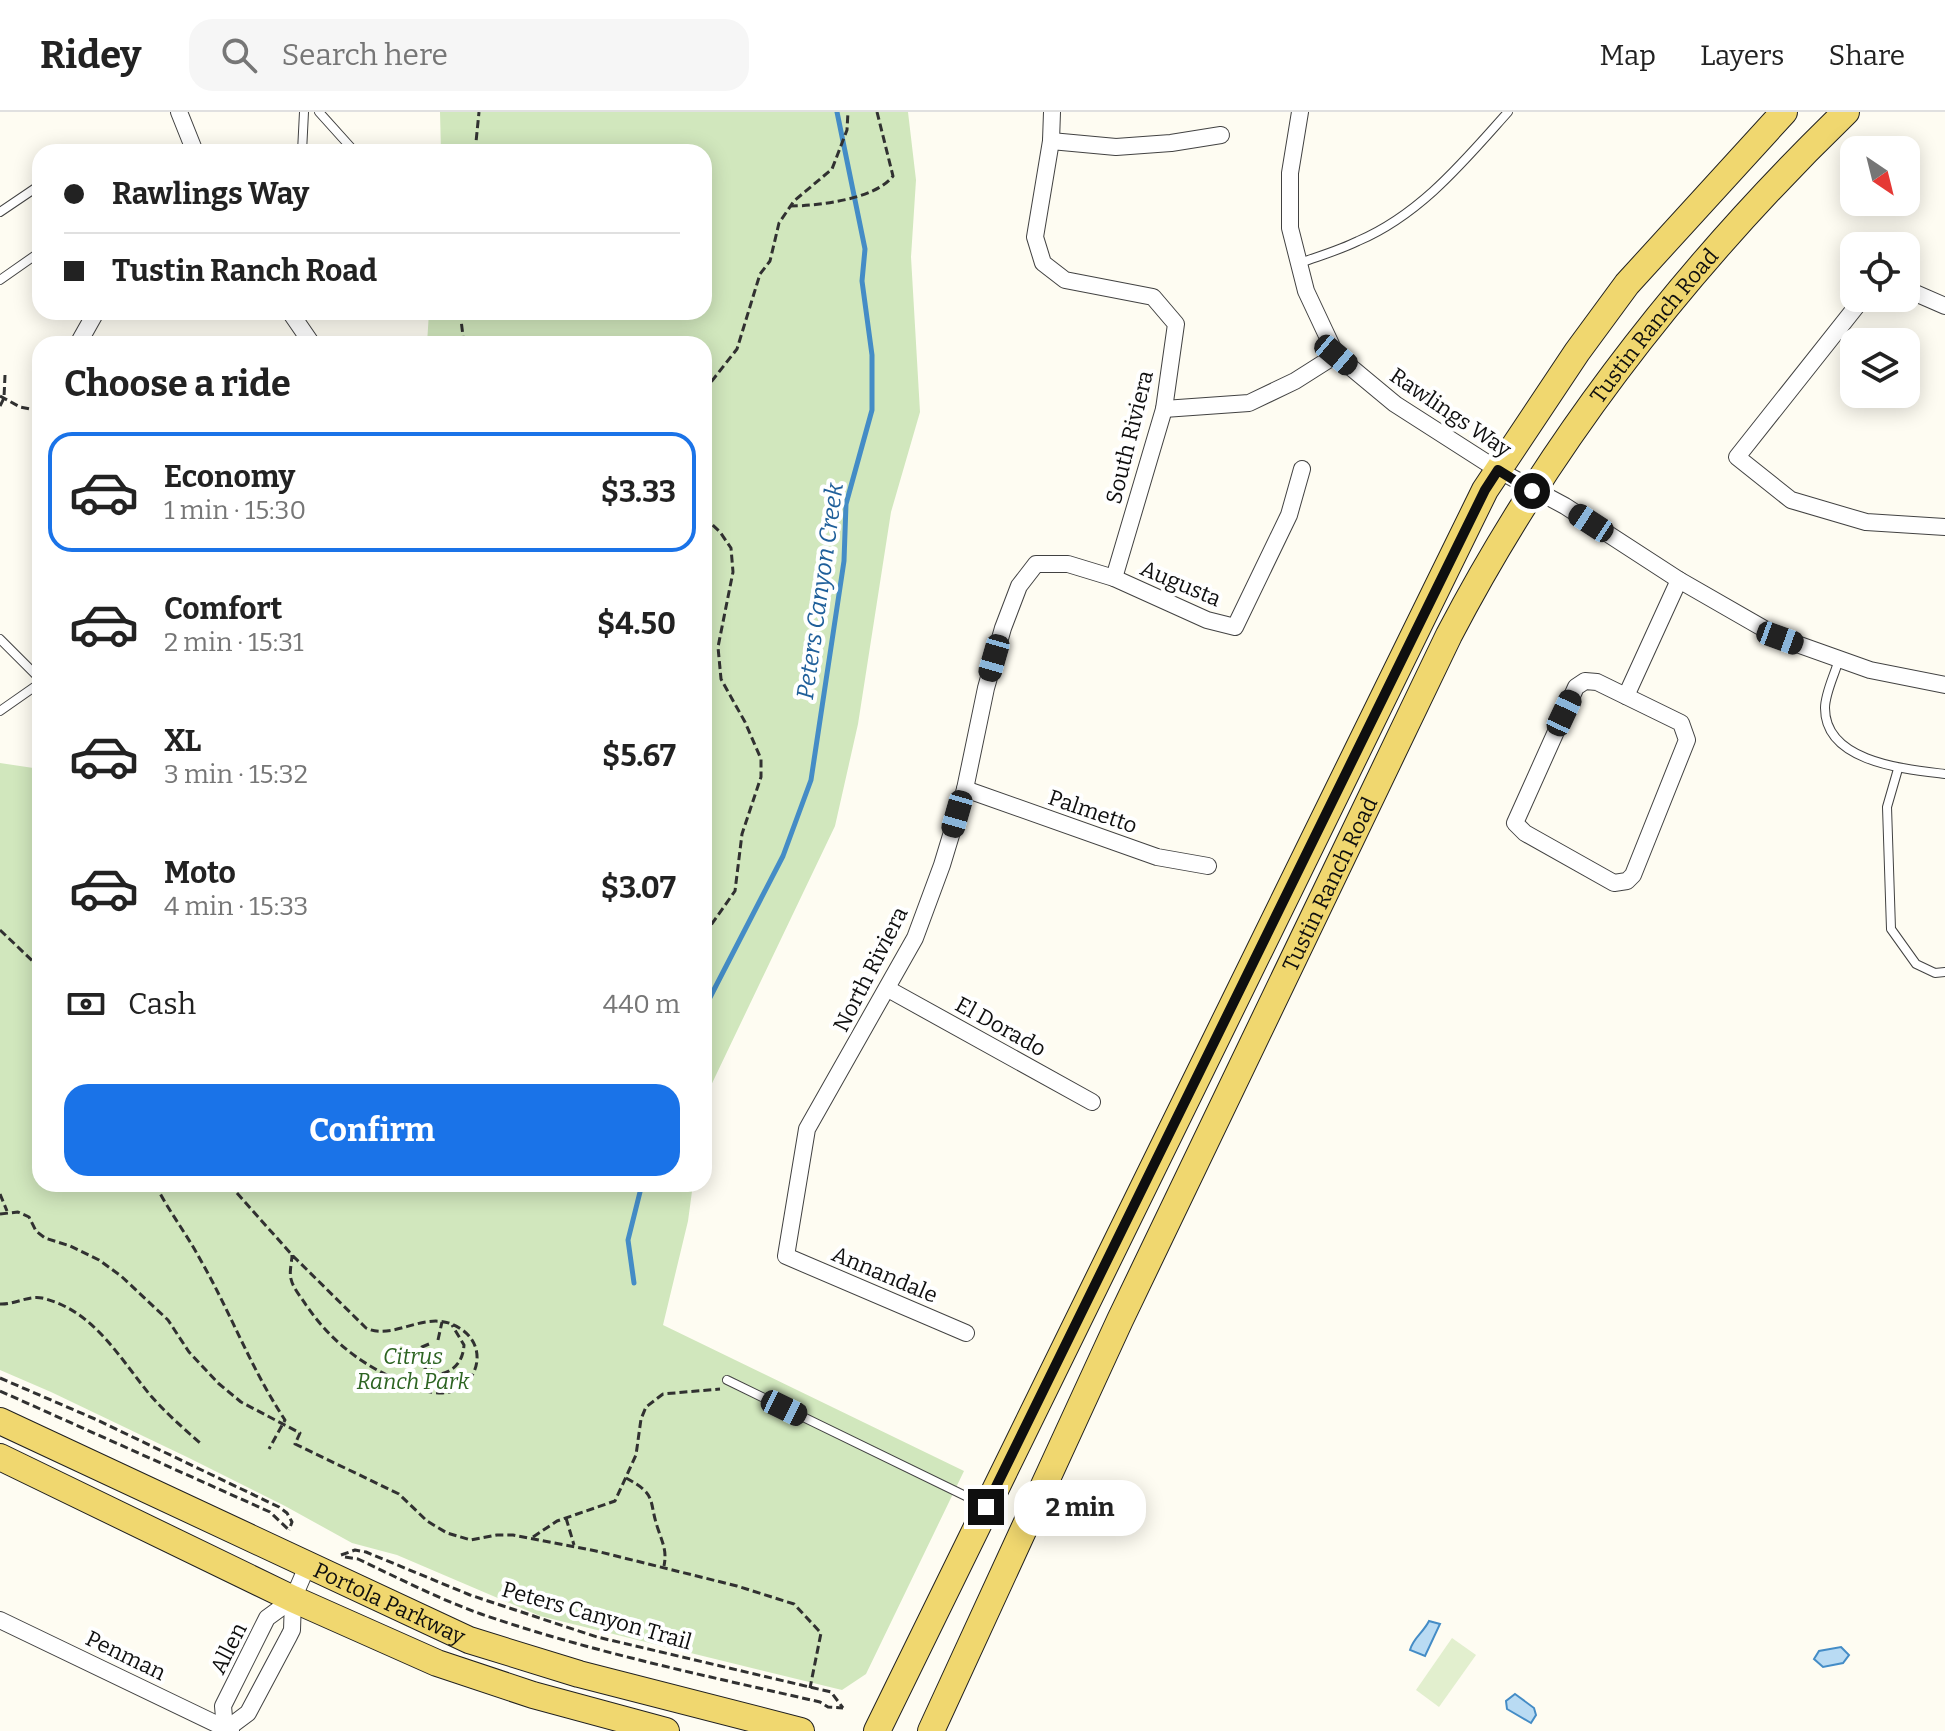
<!DOCTYPE html>
<meta charset="utf-8">
<style>
body{margin:0;font-family:Bitter,serif;background:#f6f6f6;color:#222;height:100vh;display:flex;flex-direction:column;font-size:30px;white-space:nowrap}
*{box-sizing:border-box;margin:0}
p{font-size:26px;color:#767676}
.icon{flex:none;width:44px;height:44px;fill:none;stroke:currentColor;stroke-width:2;stroke-linecap:round;stroke-linejoin:round}
.map{position:relative;flex:1;overflow:hidden}
.drawer{position:absolute;left:32px;top:224px;width:680px;height:856px;display:flex;flex-direction:column;background:#fff;border-radius:24px;box-shadow:0 4px 20px #0003}
.drawer>*{flex:none}
.top-card{position:absolute;left:32px;top:32px;width:680px;height:176px;border-radius:24px;box-shadow:0 4px 20px #0003;display:grid;align-content:center;height:176px;padding:0 32px;background:#fff}
.needle{width:52px;rotate:145deg}
.fabs{position:absolute;left:1840px;top:24px;display:grid;gap:16px}
.fabs a{display:grid;place-items:center;width:80px;height:80px;border-radius:16px;background:#fff;box-shadow:0 4px 20px #0003;font-size:40px}
.end{position:absolute;width:36px;height:36px;margin:-18px;border:10px solid #0f0f0f;background:#fff;box-shadow:0 0 0 4px #fff}
.from{border-radius:50%}
.bubble{position:absolute;height:56px;border-radius:24px;background:#fff;box-shadow:0 4px 20px #0003;font-size:26px;font-weight:700;line-height:56px;text-align:center}
.car{position:absolute;width:24px;height:48px;margin:-24px -12px;border-radius:10px;box-shadow:0 0 6px 2px #0007;background:linear-gradient(#222 24%,#8ab4d8 0 40%,#222 0 76%,#8ab4d8 0 86%,#222 0)}
.top-card b{display:flex;align-items:center;gap:28px;height:76px;font-size:30px}
.top-card b+b{border-top:2px solid #e0e0e0}
.top-card i{width:20px;height:20px;background:#222}
ul{padding:0;list-style:none}
li{display:flex;align-items:center;gap:24px;height:120px;margin:0 16px 12px;padding:0 16px;border:4px solid transparent;border-radius:24px}
li div{flex:1}
li b{display:block;font-size:30px}
li em{font-style:normal;font-weight:700}
li.active{border-color:#1a73e8}
li>.icon{width:72px;height:72px;stroke-width:1.5}
h2{padding:0 32px;font-size:36px;line-height:96px}
.pay{display:flex;align-items:center;gap:20px;height:88px;padding:0 32px;font-size:30px}
.pay p{margin-inline-start:auto}
.primary-button{display:flex;gap:16px;margin-top:auto;padding:16px 32px}
.primary-button a{flex:1;height:92px;border-radius:24px;background:#1a73e8;color:#fff;font-size:32px;font-weight:700;line-height:92px;text-align:center}
header{display:flex;align-items:center;gap:48px;box-sizing:border-box;height:112px;padding:0 40px;background:#fff;border-bottom:2px solid #e0e0e0}
header strong{font-size:38px}
nav{display:flex;gap:44px;margin-inline-start:auto;font-size:28px}
.search{width:560px;height:72px;background:#f6f6f6;display:flex;align-items:center;gap:20px;box-sizing:border-box;padding:0 28px;border-radius:24px;color:#767676;font-size:30px}
.map>svg:first-child{display:block}
.green{fill:#d1e7bd}
.pitch{fill:#e2efce}
.water{fill:#b9dbf3;stroke:#448cc6;stroke-width:2}
.lines{fill:none;stroke-linecap:round;stroke-linejoin:round}
.stream{stroke:#448cc6;stroke-width:5}
.service-casing{stroke:#424242;stroke-width:10}
.minor-casing{stroke:#424242;stroke-width:18}
.primary-casing{stroke:#202020;stroke-width:28}
.path{stroke:#313131;stroke-width:3;stroke-dasharray:8 4;stroke-linecap:butt}
.service{stroke:#fff;stroke-width:8}
.minor{stroke:#fff;stroke-width:16}
.primary{stroke:#f0d76f;stroke-width:26}
.route{stroke:#0f0f0f;stroke-width:10}
.labels{text-anchor:middle;stroke-width:8;stroke-linejoin:round;paint-order:stroke}
.street-label{font-size:22px;fill:#0f0f0f;stroke:#fff}
.park-label{font-size:22px;font-style:italic;fill:#2d6422;stroke:#fff}
.water-label{font-size:24px;font-style:italic;fill:#1f5f9a;stroke:#fff}
</style>
<header>
<strong>Ridey</strong>
<div class="search"><svg class="icon" aria-label="search" viewBox="0 0 24 24"><circle cx="10" cy="10" r="6"/><path d="M15 15l6 6"/></svg>Search here</div>
<nav><a>Map</a><a>Layers</a><a>Share</a></nav>
</header>
<div class="map">
<svg width="1945" height="1619" viewBox="0 0 1945 1619">
<rect width="100%" height="100%" fill="#fefcf2"/>
<!-- green -->
<g class="green">
<polygon points="440,0 908,0 916,68 911,145 920,300 891,400 858,612 835,714 705,986 704,992 704,232 427,232 429,200 704,200 704,40 441,40"/>
<polygon points="0,651 40,657 40,1072 693,1072 688,1109 663,1213 964,1359 866,1562 842,1578 540,1504 397,1443 352,1431 285,1394 189,1346 51,1280 0,1258"/>
</g>
<!-- pitch -->
<polygon class="pitch" points="1452,1526 1476,1543 1439,1595 1416,1578"/>
<!-- water -->
<g class="water">
<path d="M 1429,1509 L 1440,1512 L 1425,1544 L 1410,1538 C 1413,1526 1423,1521 1429,1509 Z"/>
<polygon points="1841,1535 1849,1543 1843,1551 1823,1555 1814,1547 1819,1539"/>
<polygon points="1515,1582 1534,1596 1536,1603 1531,1611 1507,1597 1506,1589"/>
</g>
<g class="lines">
<!-- stream -->
<g class="stream">
<polyline points="704,897 783,744 811,668 844,449 846,392 872,298 872,243 862,169 865,137 837,0"/>
<polyline points="634,1171 628,1128 642,1072"/>
</g>
<!-- service casing -->
<g class="service-casing">
<g id="service">
<polyline points="319,0 355,40"/>
<polyline points="302,40 304,0"/>
<polyline points="0,100 40,73"/>
<path d="M 1300,151 C 1319,144 1340,138 1358,129 C 1421,102 1464,49 1508,0"/>
<polyline points="0,168 40,140"/>
<polyline points="0,527 40,567"/>
<path d="M 1839,547 C 1835,562 1825,581 1825,596 C 1825,650 1904,657 1945,662"/>
<polyline points="0,599 40,571"/>
<polyline points="1898,657 1887,695 1891,817 1916,852 1935,861 1945,860"/>
<polyline points="727,1268 982,1392"/>
</g>
</g>
<!-- minor casing -->
<g class="minor-casing">
<g id="minor">
<polyline points="179,0 195,40"/>
<polyline points="1052,0 1051,29 1035,125 1043,151 1065,168 1153,185 1176,212 1164,297 1114,466"/>
<polyline points="1300,0 1290,61 1290,116 1306,179 1336,243 1395,292 1498,358 1565,394 1679,468 1780,526 1870,558 1945,573"/>
<polyline points="1051,29 1116,35 1171,31 1221,23"/>
<polyline points="1906,177 1945,194"/>
<polyline points="1863,186 1737,345 1791,388 1866,410 1945,415"/>
<polyline points="290,200 312,232"/>
<polyline points="78,232 96,200"/>
<polyline points="1164,297 1249,291 1295,269 1336,243"/>
<polygon points="1585,569 1597,570 1681,611 1687,628 1633,763 1627,769 1614,771 1525,721 1515,711 1576,575"/>
<polyline points="1626,584 1679,468"/>
<polyline points="965,677 1157,745 1208,754"/>
<polyline points="888,877 1092,990"/>
<polyline points="966,1221 786,1144 807,1017 915,826 942,753 965,677 986,576 1003,516 1019,474 1036,452 1068,452 1114,466 1207,508 1235,515 1289,403 1302,357"/>
<polyline points="0,1508 231,1619"/>
<polyline points="225,1617 223,1594 267,1506 293,1487"/>
<polyline points="224,1619 248,1601 289,1524 292,1518 293,1487 308,1452"/>
</g>
</g>
<!-- primary casing -->
<g class="primary-casing">
<g id="primary">
<path id="s1" d="M 0,1309 L 469,1528 L 579,1562 L 801,1619"/>
<polyline points="0,1345 293,1487 437,1551 533,1583 666,1619"/>
<polyline points="877,1619 1485,378 1577,240 1627,172 1784,0"/>
<path id="s2" d="M 931,1619 L 1120,1208 L 1449,523 C 1551,328 1688,153 1846,0"/>
</g>
</g>
<!-- path -->
<g class="path">
<polyline points="475,40 479,0"/>
<path d="M 790,94 C 818,94 876,87 893,64 L 877,0"/>
<polyline points="460,200 464,232"/>
<polyline points="704,279 737,237 760,162 770,149 779,111 794,89 832,57 847,18 848,0"/>
<polyline points="0,284 20,295 40,299"/>
<polyline points="0,294 4,286 5,263"/>
<polyline points="704,405 720,420 731,436 733,460 718,535 721,567 745,610 761,647 761,665 742,722 735,779 704,823"/>
<polyline points="0,818 40,856"/>
<path d="M 155,1072 C 168,1098 186,1121 200,1147 C 231,1201 250,1255 285,1308 L 269,1337"/>
<path d="M 229,1072 L 292,1143 L 366,1216 C 395,1230 428,1194 461,1217 C 491,1237 476,1280 441,1281 C 427,1281 412,1275 400,1269 C 360,1252 331,1229 306,1193 C 301,1185 293,1176 291,1167 C 289,1159 292,1150 292,1143"/>
<polyline points="0,1082 7,1099"/>
<polyline points="0,1102 18,1100 29,1105 36,1119 45,1126 70,1134 99,1148 121,1164 168,1208 189,1240 218,1271 241,1290 300,1321 295,1332 399,1382 427,1409 447,1421 471,1428 497,1423 513,1423 596,1439 737,1474 794,1492 821,1521 810,1576"/>
<path d="M 0,1192 C 14,1193 29,1183 42,1186 C 94,1198 120,1247 151,1284 C 166,1301 183,1316 200,1331"/>
<polyline points="438,1228 442,1210"/>
<path d="M 429,1232 L 422,1235 C 419,1243 419,1248 424,1255 L 441,1262 C 456,1258 463,1248 464,1233 L 452,1213"/>
<polyline points="0,1266 95,1307 279,1395 287,1401 292,1410 289,1418"/>
<polyline points="0,1279 270,1400 289,1418"/>
<path d="M 626,1366 C 658,1383 648,1388 658,1417 C 663,1432 667,1439 664,1454"/>
<polyline points="566,1406 574,1433"/>
<polyline points="533,1425 557,1409 615,1389 636,1343 641,1307 646,1295 663,1282 720,1277"/>
<polyline points="341,1443 355,1438 366,1440 470,1483 597,1525 831,1580 843,1596"/>
<path d="M 345,1445 L 358,1447 C 398,1466 439,1487 481,1502 C 591,1540 707,1564 820,1590 L 828,1595 L 843,1596"/>
</g>
<!-- service -->
<use href="#service" class="service"/>
<!-- minor -->
<use href="#minor" class="minor"/>
<!-- primary -->
<use href="#primary" class="primary"/>
</g>
<g class="lines">
<!-- route -->
<polyline class="route" points="986,1395 1485,378 1498,358 1532,379"/>
</g>
<g class="labels">
<!-- street labels -->
<g class="street-label">
<text dy="8" stroke="none"><textPath href="#s2" startOffset="1584">Tustin Ranch Road</textPath></text>
<text transform="translate(1451 300) rotate(34)" y="8">Rawlings Way</text>
<text transform="translate(1129 325) rotate(-76)" y="8">South Riviera</text>
<text transform="translate(1181 471) rotate(23)" y="8">Augusta</text>
<text transform="translate(1093 699) rotate(19)" y="8">Palmetto</text>
<text dy="8" stroke="none"><textPath href="#s2" startOffset="936">Tustin Ranch Road</textPath></text>
<text transform="translate(870 857) rotate(-63)" y="8">North Riviera</text>
<text transform="translate(1001 914) rotate(29)" y="8">El Dorado</text>
<text transform="translate(885 1162) rotate(23)" y="8">Annandale</text>
<text dy="8" stroke="none"><textPath href="#s1" startOffset="430">Portola Parkway</textPath></text>
<text transform="translate(597 1503) rotate(16)" y="8">Peters Canyon Trail</text>
<text transform="translate(228 1536) rotate(-63)" y="8">Allen</text>
<text transform="translate(126 1543) rotate(26)" y="8">Penman</text>
</g>
<!-- park labels -->
<g class="park-label">
<text x="413" y="1252">Citrus<tspan x="413" dy="25">Ranch Park</tspan></text>
</g>
<!-- water labels -->
<g class="water-label">
<text transform="translate(820 479) rotate(-82)" y="8">Peters Canyon Creek</text>
</g>
</g>
</svg>
<div class="fabs">
<a><svg class="needle" viewBox="-14 -14 28 28"><path d="M0-13l5 13h-10z" fill="#e53935"/><path d="M0 13l5-13h-10z" fill="#767676"/></svg></a>
<a><svg class="icon" aria-label="locate" viewBox="0 0 24 24"><circle cx="12" cy="12" r="6"/><path d="M12 2v4M12 18v4M2 12h4M18 12h4"/></svg></a>
<a><svg class="icon" aria-label="layers" viewBox="0 0 24 24"><path d="M12 4l9 5-9 5-9-5zM3 14l9 5 9-5"/></svg></a>
</div>
<i class="end from" style="left:1532px;top:379px"></i>
<i class="end" style="left:986px;top:1395px"></i>
<div class="bubble" style="left:1014px;top:1368px;width:132px">2 min</div>
<i class="car" style="left:1336px;top:243px;rotate:130deg"></i>
<i class="car" style="left:1591px;top:411px;rotate:303deg"></i>
<i class="car" style="left:1780px;top:526px;rotate:110deg"></i>
<i class="car" style="left:994px;top:546px;rotate:196deg"></i>
<i class="car" style="left:1564px;top:601px;rotate:25deg"></i>
<i class="car" style="left:957px;top:702px;rotate:196deg"></i>
<i class="car" style="left:784px;top:1296px;rotate:116deg"></i>
<div class="top-card">
<b><i class="from"></i>Rawlings Way</b>
<b><i></i>Tustin Ranch Road</b>
</div>
<section class="drawer">
<h2>Choose a ride</h2>
<ul>
<li class="active"><svg class="icon" aria-label="car" viewBox="0 0 24 24"><path d="M5 17H2v-5l4-1 3-4h7l3 4 3 1v5h-3M9 17h6M6 11h13"/><circle cx="7" cy="17" r="2"/><circle cx="17" cy="17" r="2"/></svg><div><b>Economy</b><p>1 min · 15:30</p></div><em>$3.33</em></li>
<li><svg class="icon" aria-label="car" viewBox="0 0 24 24"><path d="M5 17H2v-5l4-1 3-4h7l3 4 3 1v5h-3M9 17h6M6 11h13"/><circle cx="7" cy="17" r="2"/><circle cx="17" cy="17" r="2"/></svg><div><b>Comfort</b><p>2 min · 15:31</p></div><em>$4.50</em></li>
<li><svg class="icon" aria-label="car" viewBox="0 0 24 24"><path d="M5 17H2v-5l4-1 3-4h7l3 4 3 1v5h-3M9 17h6M6 11h13"/><circle cx="7" cy="17" r="2"/><circle cx="17" cy="17" r="2"/></svg><div><b>XL</b><p>3 min · 15:32</p></div><em>$5.67</em></li>
<li><svg class="icon" aria-label="car" viewBox="0 0 24 24"><path d="M5 17H2v-5l4-1 3-4h7l3 4 3 1v5h-3M9 17h6M6 11h13"/><circle cx="7" cy="17" r="2"/><circle cx="17" cy="17" r="2"/></svg><div><b>Moto</b><p>4 min · 15:33</p></div><em>$3.07</em></li>
</ul>
<div class="pay"><svg class="icon" aria-label="cash" viewBox="0 0 24 24"><path d="M3 7h18v10H3z"/><circle cx="12" cy="12" r="2"/></svg>Cash<p>440 m</p></div>
<div class="primary-button"><a>Confirm</a></div>
</section>
</div>
